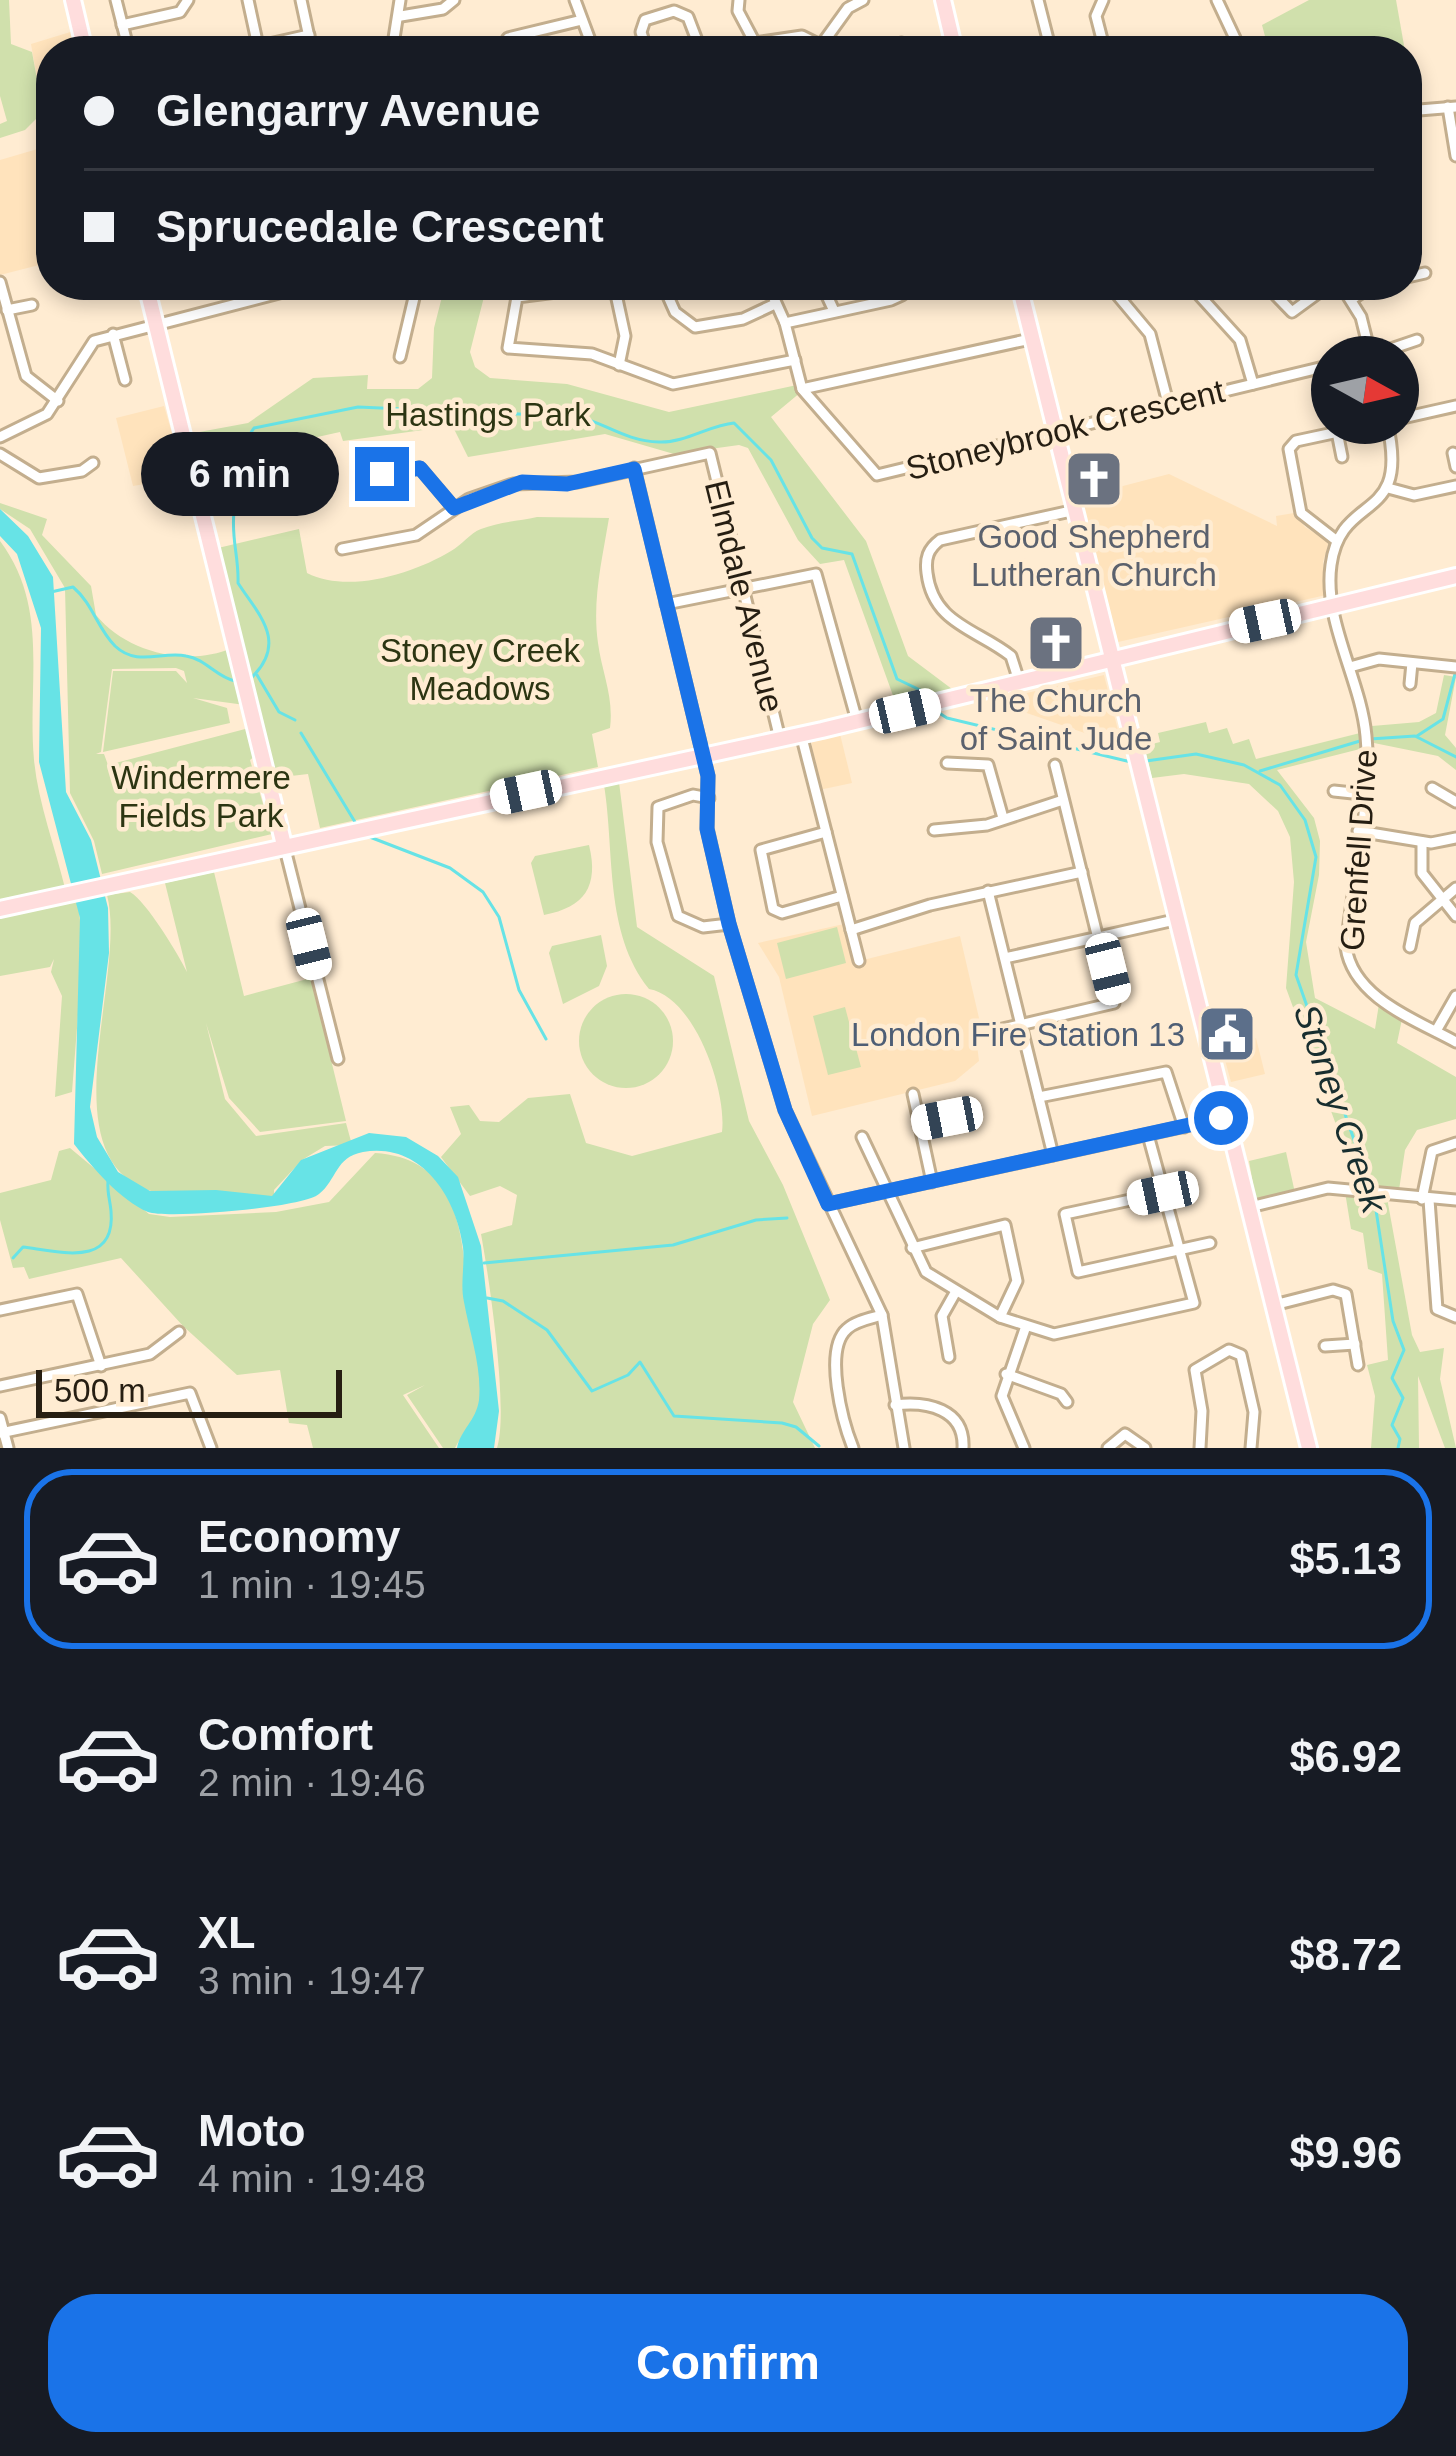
<!DOCTYPE html>
<meta charset="utf-8">
<style>
body{margin:0;font-family:Helvetica,sans-serif;background:#20242c;color:#f1f3f6;height:100vh;display:flex;flex-direction:column;font-size:45px;white-space:nowrap}
*{box-sizing:border-box;margin:0}
p{font-size:39px;color:#9ea1a6}
.icon{flex:none;width:66px;height:66px;fill:none;stroke:currentColor;stroke-width:2;stroke-linecap:round;stroke-linejoin:round}
.map{position:relative;height:1448px;overflow:hidden}
.details{display:flex;flex-direction:column;background:#171b24;flex:1}
.details>*{flex:none}
.top-card{position:absolute;left:36px;top:36px;width:1386px;height:264px;border-radius:48px;box-shadow:0 6px 18px #0003;display:grid;align-content:center;height:264px;padding:0 48px;background:#171b24}
.needle{width:78px;rotate:98deg}
.buttons{position:absolute;left:1311px;top:336px;display:grid;gap:24px}
.buttons a{display:grid;place-items:center;width:108px;height:108px;border-radius:50%;background:#171b24;box-shadow:0 6px 18px #0003;font-size:60px}
.scale{position:absolute;left:36px;bottom:30px;width:306px;box-sizing:border-box;padding-left:12px;border:6px solid #261e12;border-top:0;font-size:33px;line-height:42px;white-space:nowrap;color:#261e12;-webkit-text-stroke:9px #ffecd2;paint-order:stroke}
.end{position:absolute;width:54px;height:54px;margin:-27px;border:15px solid #1a73e8;background:#fff;box-shadow:0 0 0 6px #fff}
.from{border-radius:50%}
.bubble{position:absolute;height:84px;border-radius:42px;background:#171b24;box-shadow:0 6px 18px #0003;font-size:39px;font-weight:800;line-height:84px;text-align:center}
.car{position:absolute;width:36px;height:72px;margin:-36px -18px;border-radius:15px;box-shadow:0 0 9px 3px #0007;background:linear-gradient(#fff 24%,#345 0 40%,#fff 0 76%,#345 0 86%,#fff 0)}
.top-card b{display:flex;align-items:center;gap:42px;height:114px;font-size:45px}
.top-card b+b{border-top:3px solid #363941}
.top-card i{width:30px;height:30px;background:#f1f3f6}
ul{padding:21px 0 0;list-style:none}
li{display:flex;align-items:center;gap:36px;height:180px;margin:0 24px 18px;padding:0 24px;border:6px solid transparent;border-radius:48px}
li div{flex:1}
li b{display:block;font-size:45px}
li em{font-style:normal;font-weight:800}
li.current{border-color:#1a73e8}
li>.icon{width:108px;height:108px;stroke-width:1.5}
.primary-button{display:flex;gap:24px;margin-top:auto;padding:24px 48px}
.primary-button a{flex:1;height:138px;border-radius:48px;background:#1a73e8;color:#fff;font-size:48px;font-weight:800;line-height:138px;text-align:center}
.map>svg:first-child{display:block}
.built{fill:#ffe3bc}
.green{fill:#d0e0ac}
.water{fill:#67e3e6}
.lines{fill:none;stroke-linecap:round;stroke-linejoin:round}
.stream{stroke:#67e3e6;stroke-width:3}
.minor-casing{stroke:#c3ae8e;stroke-width:15}
.major-casing{stroke:#fff;stroke-width:20}
.minor{stroke:#fff;stroke-width:9}
.major{stroke:#fdd;stroke-width:14}
.route{stroke:#1a73e8;stroke-width:15}
.labels{text-anchor:middle;stroke-width:9;stroke-linejoin:round;paint-order:stroke}
.park-label{font-size:33px;fill:#2c3512;stroke:#ffecd2}
.street-label{font-size:33px;fill:#261e12;stroke:#ffecd2}
.worship-label{font-size:33px;fill:#5b616d;stroke:#ffecd2}
.service-label{font-size:33px;fill:#4e5e75;stroke:#ffecd2;text-anchor:end}
.water-label{font-size:36px;font-style:italic;fill:#182e2f;stroke:#ffecd2}
</style>
<div class="map">
<svg width="1456" height="1448" viewBox="0 0 1456 1448">
<rect width="100%" height="100%" fill="#ffecd2"/>
<!-- built -->
<g class="built">
<polygon points="77,30 82,51 51,51 51,110 43,112 31,44"/>
<polygon points="51,145 51,262 0,275 0,160"/>
<polygon points="164,406 185,477 133,486 116,418"/>
<polygon points="1169,474 1277,526 1276,516 1294,513 1305,527 1329,542 1323,562 1326,595 1118,642 1083,503 1095,501 1100,492"/>
<polygon points="1104,675 1122,746 992,701"/>
<polygon points="840,734 852,783 819,790 811,740"/>
<polygon points="844,924 847,936 856,934 863,960 960,936 982,1031 976,1037 979,1061 955,1081 812,1116 779,977 758,943"/>
<polygon points="1240,1015 1246,1040 1256,1038 1265,1074 1231,1082 1214,1020"/>
</g>
<!-- green -->
<g class="green">
<polygon points="0,0 9,0 11,44 32,52 43,112 25,130 0,138 0,124 7,121 0,96"/>
<polygon points="1309,0 1396,0 1405,51 1269,51 1262,25"/>
<polygon points="445,285 487,285 470,352 475,367 490,378 567,384 669,412 797,385 801,392 771,417 866,541 908,656 952,689 895,701 844,560 820,564 798,540 748,448 739,445 674,454 605,434 468,457 454,429 445,427 343,441 340,432 290,443 270,459 200,476 194,433 248,423 313,378 368,375 367,389 418,389 432,378 434,328"/>
<path d="M 0,503 L 47,519 L 42,535 L 91,586 L 96,615 C 127,653 188,667 232,648 L 245,705 L 193,698 L 227,708 L 230,723 L 103,752 L 113,671 L 176,671 L 187,683 L 184,671 L 176,668 L 112,669 L 101,752 L 96,754 L 104,754 L 108,765 L 249,728 L 256,755 L 250,760 L 272,834 L 102,874 L 94,841 L 70,793 L 65,588 L 30,529 L 0,509 Z"/>
<path d="M 537,517 L 609,518 C 602,560 592,601 598,643 C 602,673 614,697 610,728 L 592,734 L 598,767 L 320,828 L 308,774 L 274,778 L 218,548 L 299,529 L 307,573 C 348,594 413,574 451,551 C 462,545 470,533 481,529 C 498,522 519,521 537,517 Z"/>
<path d="M 0,541 C 50,608 27,682 34,760 C 38,802 55,847 65,888 L 0,901 Z"/>
<polygon points="1444,675 1456,677 1445,735 1456,748 1456,770 1438,756 1374,743 1372,726 1419,722 1436,713"/>
<polygon points="1206,722 1209,733 1227,728 1233,744 1249,739 1256,759 1360,733 1360,749 1277,770 1314,818 1320,841 1319,875 1306,942 1315,998 1375,1029 1379,1004 1402,1019 1397,1043 1456,1077 1456,1119 1417,1130 1405,1150 1399,1190 1357,1182 1286,988 1294,882 1290,837 1278,811 1249,784 1184,774 1152,778 1144,746 1160,742 1158,733"/>
<path d="M 619,782 L 637,927 L 714,976 L 749,1121 L 783,1185 L 830,1300 L 813,1324 L 793,1402 L 815,1448 L 497,1448 C 509,1411 489,1277 481,1234 L 512,1225 L 517,1195 L 500,1186 L 470,1196 L 441,1157 L 461,1134 L 450,1107 L 469,1105 L 480,1121 L 499,1122 L 528,1098 L 570,1094 L 586,1143 L 632,1156 L 722,1132 C 727,1091 695,997 649,989 C 604,932 615,854 604,785 Z"/>
<path d="M 589,845 C 599,886 585,907 544,915 L 531,863 L 535,856 Z"/>
<path d="M 214,872 L 244,996 L 311,978 L 346,1121 L 260,1132 L 229,1098 L 206,1023 L 225,1099 L 256,1136 L 346,1123 L 352,1145 L 325,1146 L 302,1160 L 274,1190 L 274,1198 C 236,1197 191,1202 154,1192 C 45,1161 128,976 107,895 L 130,892 C 147,902 178,954 187,972 L 165,883 Z"/>
<polygon points="78,900 83,951 72,1092 55,1097 62,996 51,972 54,959 50,967 0,976 0,917"/>
<polygon points="837,927 846,963 786,979 777,943"/>
<polygon points="601,935 607,966 599,986 563,1004 549,953 552,946"/>
<circle cx="626" cy="1041" r="47"/>
<polygon points="845,1007 861,1067 828,1075 813,1016"/>
<path d="M 70,1148 L 149,1214 L 170,1217 L 276,1212 L 329,1202 L 375,1153 C 467,1159 462,1247 470,1317 C 474,1348 487,1379 479,1409 C 475,1426 462,1433 455,1448 L 443,1448 L 407,1395 L 425,1385 L 403,1395 L 439,1448 L 313,1448 L 307,1425 L 289,1423 L 280,1370 L 237,1375 L 183,1326 L 121,1258 L 29,1279 L 24,1267 L 13,1268 L 0,1220 L 0,1193 L 51,1180 L 59,1151 Z"/>
<polygon points="1286,1152 1295,1193 1256,1201 1249,1161"/>
<polygon points="1345,1192 1387,1198 1412,1335 1420,1352 1444,1348 1440,1379 1456,1448 1445,1448 1418,1376 1419,1448 1371,1448 1375,1396 1367,1365 1388,1360 1382,1274 1368,1269 1363,1233 1351,1229"/>
</g>
<!-- water -->
<path class="water" d="M 0,509 L 28,536 L 53,577 L 66,792 L 91,840 L 108,908 L 109,953 L 90,1107 L 97,1137 L 118,1172 L 150,1191 L 216,1190 L 272,1196 L 301,1160 L 369,1133 L 406,1137 L 438,1156 L 458,1177 L 481,1246 L 499,1411 L 494,1448 L 457,1448 C 461,1429 476,1421 479,1400 C 482,1367 470,1335 464,1302 C 460,1284 465,1265 463,1247 C 456,1195 420,1142 363,1152 C 335,1157 337,1180 319,1194 C 303,1208 167,1219 148,1212 C 121,1201 91,1166 74,1144 L 80,918 L 39,762 L 41,628 L 17,554 L 0,536 Z"/>
<g class="lines">
<!-- stream -->
<g class="stream">
<path d="M 51,592 L 73,587 C 93,604 97,628 115,646 C 137,667 162,651 186,656 C 206,659 216,677 235,681"/>
<polyline points="257,675 279,712 295,720"/>
<path d="M 250,679 C 290,642 257,613 238,583 C 239,557 231,539 234,512 L 244,505 L 251,484 L 240,449 L 254,428 L 358,407 L 540,415 C 588,405 613,441 659,442 C 685,443 710,425 734,423 L 771,460 L 812,538 L 822,548 L 852,554 L 897,679 L 920,690 L 928,701"/>
<polyline points="933,709 947,718 1131,762"/>
<polyline points="301,733 355,822"/>
<polyline points="1417,736 1443,719 1455,674"/>
<polyline points="1370,739 1415,736 1456,757"/>
<polyline points="1146,761 1196,754 1244,765 1280,785 1305,820 1316,857 1296,975 1371,1188"/>
<polyline points="1260,771 1360,741"/>
<polyline points="362,834 450,868 483,892 499,917 519,990 546,1039"/>
<polyline points="1374,1197 1393,1321 1404,1350 1392,1378 1403,1398 1392,1425 1400,1439 1398,1448"/>
<path d="M 13,1258 L 23,1247 C 61,1252 116,1268 111,1211 C 110,1200 107,1193 108,1181"/>
<polyline points="484,1263 673,1245 756,1220 787,1218"/>
<polyline points="487,1298 503,1301 547,1330 592,1391 628,1375 640,1362 674,1416 782,1423 796,1427 819,1446"/>
</g>
<!-- minor casing -->
<g class="minor-casing">
<g id="minor">
<polyline points="116,0 129,51"/>
<polyline points="248,0 258,46"/>
<polyline points="301,0 312,51"/>
<polyline points="575,0 594,51"/>
<polyline points="739,0 738,11 755,43 802,36 820,45"/>
<polyline points="1038,0 1051,51"/>
<polyline points="1103,0 1096,16 1105,51"/>
<polyline points="1217,0 1241,51"/>
<polyline points="401,16 443,9 454,0"/>
<polyline points="122,25 180,12 188,0"/>
<polyline points="238,51 309,35"/>
<polyline points="392,51 400,0"/>
<polyline points="500,51 508,38 582,20"/>
<polyline points="647,51 641,32 645,20 674,11 688,17 701,51"/>
<polyline points="817,51 848,8 863,0"/>
<polyline points="878,51 901,43 912,51"/>
<polyline points="1125,51 1177,46"/>
<polyline points="1448,107 1456,156"/>
<polyline points="1407,111 1456,107"/>
<polyline points="1407,180 1414,208 1407,220"/>
<polyline points="1407,277 1425,273"/>
<polyline points="0,282 26,376 58,401"/>
<polyline points="611,285 517,297 508,348 592,354 673,384 795,360"/>
<polyline points="614,285 625,336 619,365"/>
<polyline points="663,285 675,312 695,327 743,319 775,304"/>
<polyline points="768,285 785,323 802,389 877,475 1332,365"/>
<polyline points="822,285 834,311"/>
<polyline points="1109,285 1150,334 1168,403"/>
<polyline points="1190,285 1240,340 1253,384"/>
<polyline points="1266,285 1292,312 1329,285"/>
<polyline points="1341,285 1361,317 1371,357"/>
<polyline points="1352,299 1374,285"/>
<polyline points="7,310 32,305"/>
<polyline points="785,323 891,300 902,295 905,285"/>
<polyline points="113,334 125,380"/>
<polyline points="400,357 417,285"/>
<polyline points="1367,357 1417,340"/>
<polyline points="802,389 1026,340"/>
<polyline points="1398,419 1456,406"/>
<path d="M 1387,423 C 1411,526 1341,490 1331,565 C 1323,621 1361,680 1366,736 C 1372,796 1353,885 1346,947 C 1353,998 1416,1020 1456,1042"/>
<polyline points="1337,432 1342,457"/>
<polyline points="0,437 47,414 94,341 310,285"/>
<polyline points="1453,453 1456,467"/>
<polyline points="0,454 39,478 82,471 93,463"/>
<polyline points="634,468 708,776 707,828 729,924 785,1110 882,1315 904,1448"/>
<polyline points="383,474 420,468 454,508"/>
<polyline points="1388,488 1414,495 1456,486"/>
<polyline points="1337,541 1301,513 1289,449 1296,441 1380,423"/>
<polyline points="342,549 416,535 469,499 513,484 578,482 710,453 780,739"/>
<polyline points="666,604 816,574 857,721"/>
<polyline points="1350,667 1379,659 1456,667"/>
<path d="M 1020,684 L 1011,656 C 977,629 933,624 927,573 C 925,558 928,549 940,540 L 1071,511"/>
<polyline points="1410,684 1412,663"/>
<polyline points="801,734 859,961"/>
<polyline points="947,763 988,765 1003,818"/>
<polyline points="1432,788 1456,802"/>
<polyline points="1334,791 1362,794"/>
<polyline points="709,798 693,795 658,807 657,842 678,916 703,927 729,924"/>
<polyline points="934,830 987,825 1063,800"/>
<polyline points="1358,831 1431,843 1456,838"/>
<polyline points="826,832 761,850 773,909 782,913 842,896"/>
<polyline points="1422,842 1422,873 1456,916"/>
<polyline points="284,845 338,1059"/>
<polyline points="988,891 1053,1155"/>
<polyline points="851,930 930,905 1082,872"/>
<polyline points="1410,947 1415,923 1456,888"/>
<polyline points="1005,958 1179,919"/>
<polyline points="1436,1031 1456,996"/>
<polyline points="985,1033 1114,1003 1055,765"/>
<polyline points="913,1094 932,1182"/>
<polyline points="1039,1097 1166,1072 1184,1127"/>
<polyline points="920,1123 974,1112"/>
<polyline points="862,1137 926,1272 1000,1317 1054,1334 1194,1303 1148,1135"/>
<polyline points="1163,1193 1065,1214 1078,1272 1210,1243"/>
<polyline points="1422,1199 1432,1151 1456,1143"/>
<polyline points="1429,1200 1437,1309 1456,1317"/>
<polyline points="828,1204 1227,1117"/>
<polyline points="1250,1207 1328,1188 1456,1200"/>
<polyline points="912,1248 1005,1225 1017,1281 1000,1317"/>
<polyline points="1274,1305 1333,1290 1346,1294 1358,1365"/>
<polyline points="0,1310 77,1294 101,1366"/>
<polyline points="1325,1346 1355,1344"/>
<polyline points="949,1357 942,1316 955,1293"/>
<polyline points="1006,1374 1061,1394 1067,1402"/>
<polyline points="0,1386 150,1354 179,1332"/>
<path d="M 895,1405 C 927,1401 965,1409 963,1448"/>
<polyline points="0,1418 8,1448"/>
<polyline points="0,1433 190,1393 211,1448"/>
<path d="M 853,1448 C 843,1423 823,1350 847,1329 C 855,1321 872,1318 882,1315"/>
<polyline points="1024,1448 1002,1396 1026,1326"/>
<polyline points="1108,1448 1125,1434 1145,1448"/>
<polyline points="1200,1448 1202,1411 1195,1370 1229,1350 1241,1355 1254,1412 1251,1448"/>
</g>
</g>
<!-- major casing -->
<g class="major-casing">
<g id="major">
<polyline points="73,0 85,51"/>
<polyline points="943,0 955,51"/>
<polyline points="146,285 284,845"/>
<polyline points="1019,285 1309,1448"/>
<polyline points="0,909 822,730 1456,576"/>
</g>
</g>
<!-- minor -->
<use href="#minor" class="minor"/>
<!-- major -->
<use href="#major" class="major"/>
</g>
<g class="lines">
<!-- route -->
<polyline class="route" points="382,474 420,468 454,508 522,482 567,484 634,469 708,776 707,829 729,924 785,1110 828,1204 1221,1118"/>
</g>
<!-- icons -->
<defs>
<g id="church-square" transform="scale(3)"><rect x="-9" y="-9" width="18" height="18" rx="4" fill="#6b7280" stroke="#ffecd2"/><path d="M-1.2-6h2.4v3.5h3.3v2.4h-3.3V6h-2.4V-.1h-3.3v-2.4h3.3Z" fill="#fff"/></g>
<g id="civic-square" transform="scale(3)"><rect x="-9" y="-9" width="18" height="18" rx="4" fill="#5c6f8a" stroke="#ffecd2"/><path d="M-.6-6.5H3V-4.5H.6V-3L4-1V1h2V6H-6V1h2V-1L-.6-3ZM-1.2 2.5V6h2.4V2.5Z" fill="#fff"/></g>
</defs>
<g fill-rule="evenodd">
<use href="#church-square" x="1094" y="479"/>
<use href="#church-square" x="1056" y="643"/>
<use href="#civic-square" x="1227" y="1034"/>
</g>
<g class="labels">
<!-- park labels -->
<g class="park-label">
<text x="488" y="426">Hastings Park</text>
<text x="480" y="662">Stoney Creek<tspan x="480" dy="38">Meadows</tspan></text>
<text x="201" y="789">Windermere<tspan x="201" dy="38">Fields Park</tspan></text>
</g>
<!-- street labels -->
<g class="street-label">
<text transform="translate(1065 429) rotate(-14)" y="12">Stoneybrook Crescent</text>
<text transform="translate(745 596) rotate(76)" y="12">Elmdale Avenue</text>
<text transform="translate(1358 850) rotate(-86)" y="12">Grenfell Drive</text>
</g>
<!-- worship labels -->
<g class="worship-label">
<text x="1094" y="548">Good Shepherd<tspan x="1094" dy="38">Lutheran Church</tspan></text>
<text x="1056" y="712">The Church<tspan x="1056" dy="38">of Saint Jude</tspan></text>
</g>
<!-- service labels -->
<g class="service-label">
<text x="1185" y="1046">London Fire Station 13</text>
</g>
<!-- water labels -->
<g class="water-label">
<text transform="translate(1341 1108) rotate(71)" y="13">Stoney Creek</text>
</g>
</g>
</svg>
<div class="buttons">
<a><svg class="needle" viewBox="-14 -14 28 28"><path d="M0-13l5 13h-10z" fill="#e53935"/><path d="M0 13l5-13h-10z" fill="#9ea1a6"/></svg></a>
</div>
<div class="scale">500 m</div>
<i class="end from" style="left:1221px;top:1118px"></i>
<i class="end" style="left:382px;top:474px"></i>
<div class="bubble" style="left:141px;top:432px;width:198px">6 min</div>
<i class="car" style="left:1265px;top:621px;rotate:258deg"></i>
<i class="car" style="left:905px;top:711px;rotate:77deg"></i>
<i class="car" style="left:526px;top:792px;rotate:258deg"></i>
<i class="car" style="left:309px;top:944px;rotate:166deg"></i>
<i class="car" style="left:1108px;top:969px;rotate:166deg"></i>
<i class="car" style="left:947px;top:1118px;rotate:259deg"></i>
<i class="car" style="left:1163px;top:1193px;rotate:258deg"></i>
<div class="top-card">
<b><i class="from"></i>Glengarry Avenue</b>
<b><i></i>Sprucedale Crescent</b>
</div>
</div>
<section class="details">
<ul>
<li class="current"><svg class="icon" aria-label="car" viewBox="0 0 24 24"><path d="M5 17H2v-5l4-1 3-4h7l3 4 3 1v5h-3M9 17h6M6 11h13"/><circle cx="7" cy="17" r="2"/><circle cx="17" cy="17" r="2"/></svg><div><b>Economy</b><p>1 min · 19:45</p></div><em>$5.13</em></li>
<li><svg class="icon" aria-label="car" viewBox="0 0 24 24"><path d="M5 17H2v-5l4-1 3-4h7l3 4 3 1v5h-3M9 17h6M6 11h13"/><circle cx="7" cy="17" r="2"/><circle cx="17" cy="17" r="2"/></svg><div><b>Comfort</b><p>2 min · 19:46</p></div><em>$6.92</em></li>
<li><svg class="icon" aria-label="car" viewBox="0 0 24 24"><path d="M5 17H2v-5l4-1 3-4h7l3 4 3 1v5h-3M9 17h6M6 11h13"/><circle cx="7" cy="17" r="2"/><circle cx="17" cy="17" r="2"/></svg><div><b>XL</b><p>3 min · 19:47</p></div><em>$8.72</em></li>
<li><svg class="icon" aria-label="car" viewBox="0 0 24 24"><path d="M5 17H2v-5l4-1 3-4h7l3 4 3 1v5h-3M9 17h6M6 11h13"/><circle cx="7" cy="17" r="2"/><circle cx="17" cy="17" r="2"/></svg><div><b>Moto</b><p>4 min · 19:48</p></div><em>$9.96</em></li>
</ul>
<div class="primary-button"><a>Confirm</a></div>
</section>
